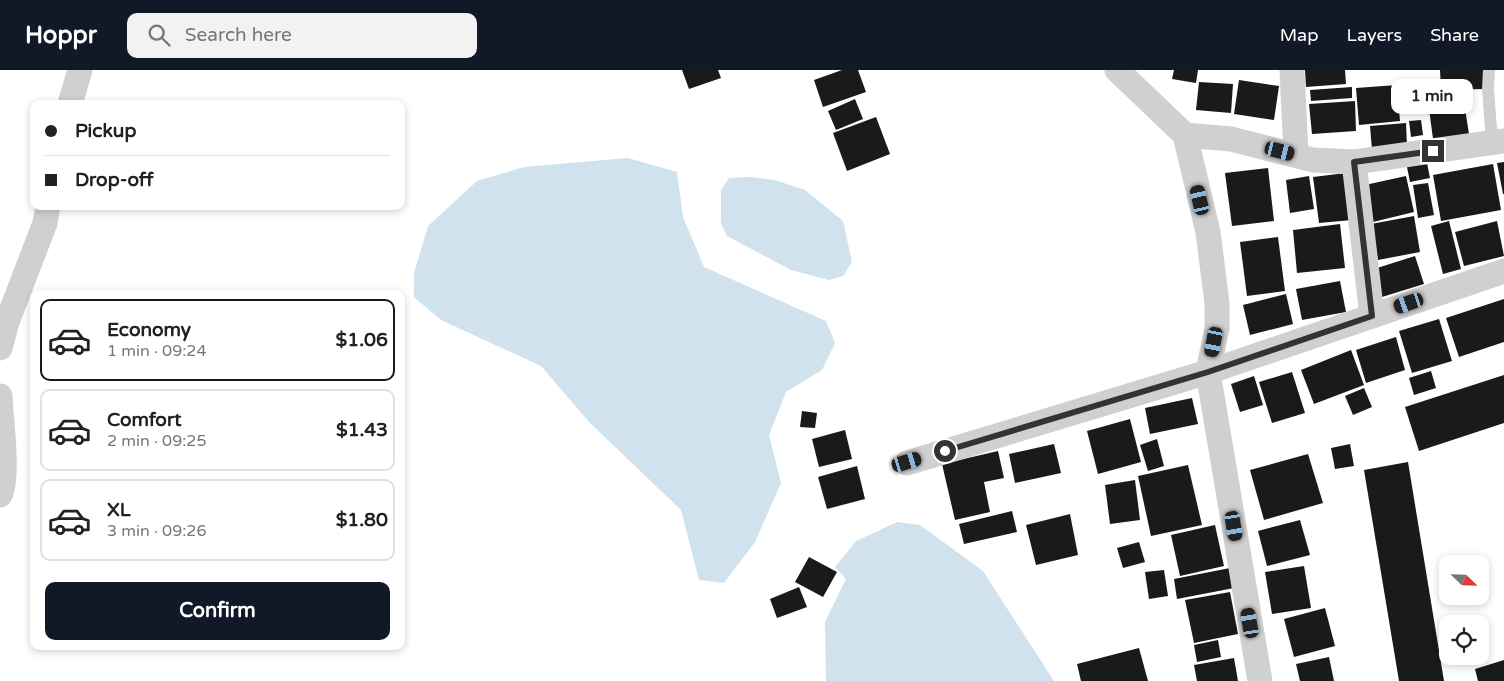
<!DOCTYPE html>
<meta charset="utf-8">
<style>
body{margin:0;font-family:"Varela Round",sans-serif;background:#f2f2f2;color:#222;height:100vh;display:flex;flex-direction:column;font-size:19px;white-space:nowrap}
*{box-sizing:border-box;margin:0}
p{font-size:16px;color:#767676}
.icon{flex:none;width:28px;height:28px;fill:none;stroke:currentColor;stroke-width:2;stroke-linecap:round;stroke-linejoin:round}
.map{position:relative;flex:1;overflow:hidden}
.side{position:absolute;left:30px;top:220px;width:375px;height:360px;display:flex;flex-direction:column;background:#fff;border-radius:10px;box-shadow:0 2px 8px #0003}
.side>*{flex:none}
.guide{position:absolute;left:30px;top:30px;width:375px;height:110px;border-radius:10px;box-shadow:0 2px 8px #0003;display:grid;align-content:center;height:110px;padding:0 15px;background:#fff}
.needle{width:32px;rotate:113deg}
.buttons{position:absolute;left:1439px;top:485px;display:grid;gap:10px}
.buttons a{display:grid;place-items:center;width:50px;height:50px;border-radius:10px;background:#fff;box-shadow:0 2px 8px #0003;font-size:25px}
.end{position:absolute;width:22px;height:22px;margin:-11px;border:6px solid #333;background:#fff;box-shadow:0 0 0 2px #fff}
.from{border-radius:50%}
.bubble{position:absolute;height:35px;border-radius:10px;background:#fff;box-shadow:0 2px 8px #0003;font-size:16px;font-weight:800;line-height:35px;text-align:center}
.car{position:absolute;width:15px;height:30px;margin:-15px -8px;border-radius:6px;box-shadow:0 0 4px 1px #0007;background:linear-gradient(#222 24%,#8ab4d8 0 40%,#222 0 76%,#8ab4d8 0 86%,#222 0)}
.guide b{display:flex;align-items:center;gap:18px;height:48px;font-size:19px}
.guide b+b{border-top:1px solid #e0e0e0}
.guide i{width:12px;height:12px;background:#222}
ul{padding:9px 0 0;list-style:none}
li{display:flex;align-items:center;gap:15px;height:82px;margin:0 10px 8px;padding:0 5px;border:2px solid #e0e0e0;border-radius:10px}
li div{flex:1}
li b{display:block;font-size:19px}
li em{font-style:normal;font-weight:800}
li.current{border-color:#111827}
li>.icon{width:45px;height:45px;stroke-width:1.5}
.primary-button{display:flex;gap:10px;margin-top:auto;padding:10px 15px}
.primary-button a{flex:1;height:58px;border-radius:10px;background:#111827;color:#fff;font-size:20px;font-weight:800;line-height:58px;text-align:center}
header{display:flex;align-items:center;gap:30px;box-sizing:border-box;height:70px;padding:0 25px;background:#111827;color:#fff}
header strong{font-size:24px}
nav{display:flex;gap:28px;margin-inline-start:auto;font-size:18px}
.search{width:350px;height:45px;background:#f2f2f2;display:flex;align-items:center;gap:12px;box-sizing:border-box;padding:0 18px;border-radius:10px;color:#767676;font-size:19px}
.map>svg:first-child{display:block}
.water{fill:#cfe2ee}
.building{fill:#1a1a1a}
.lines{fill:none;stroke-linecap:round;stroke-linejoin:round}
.lane{stroke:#d0d0d0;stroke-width:12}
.street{stroke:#d0d0d0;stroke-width:25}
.route{stroke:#333;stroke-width:6}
</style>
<header>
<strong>Hoppr</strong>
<div class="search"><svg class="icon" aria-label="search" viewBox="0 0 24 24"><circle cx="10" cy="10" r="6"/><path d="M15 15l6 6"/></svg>Search here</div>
<nav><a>Map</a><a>Layers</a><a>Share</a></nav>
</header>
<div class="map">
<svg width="1504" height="611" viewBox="0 0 1504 611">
<rect width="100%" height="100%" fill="#fff"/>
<!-- water -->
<g class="water">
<polygon points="628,88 677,102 683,147 704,197 826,251 835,273 822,300 786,322 769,365 781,413 755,472 724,513 699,510 681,440 590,353 541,296 441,250 414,227 414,203 428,156 477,111 524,97"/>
<polygon points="751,107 775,110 805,120 843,151 852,192 843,206 829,210 791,200 727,166 721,153 721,120 729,108"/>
<polygon points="897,452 920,455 983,501 1054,611 826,611 825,552 846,509 835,497 856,471"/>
</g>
<!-- building -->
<g class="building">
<polygon points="682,0 718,0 721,8 689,19"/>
<polygon points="842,0 858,0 866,22 823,37 814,10"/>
<polygon points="1174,0 1198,0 1196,13 1172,9"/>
<polygon points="1305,0 1345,0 1346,14 1306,17"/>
<polygon points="1440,0 1484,0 1484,19 1441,20"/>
<polygon points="1239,10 1279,16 1274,50 1234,44"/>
<polygon points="1199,12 1233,14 1231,43 1196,40"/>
<polygon points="1397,15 1400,51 1359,55 1356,18"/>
<polygon points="1352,17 1352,28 1311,31 1310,20"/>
<polygon points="1463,26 1469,64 1433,69 1428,31"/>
<polygon points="855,29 863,49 836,60 828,41"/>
<polygon points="1355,31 1356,61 1312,64 1309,34"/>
<polygon points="876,47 890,84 847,101 833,63"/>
<polygon points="1421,50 1423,65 1411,67 1409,51"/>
<polygon points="1406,53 1407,76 1372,80 1370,56"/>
<polygon points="1504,92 1504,124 1503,124 1497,93"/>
<polygon points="1427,93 1430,108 1410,112 1407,97"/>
<polygon points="1493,94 1501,140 1441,151 1433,105"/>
<polygon points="1268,98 1274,151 1232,156 1225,103"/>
<polygon points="1346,103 1352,150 1319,153 1313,107"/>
<polygon points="1309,106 1314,139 1290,143 1286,110"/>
<polygon points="1406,106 1414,142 1373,152 1365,115"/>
<polygon points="1428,113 1434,145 1418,148 1413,115"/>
<polygon points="1414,146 1420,182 1378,190 1371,154"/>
<polygon points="1449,151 1461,199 1443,204 1431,156"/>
<polygon points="1497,151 1504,186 1464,196 1455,162"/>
<polygon points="1340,154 1345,198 1297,203 1293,160"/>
<polygon points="1278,167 1285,221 1247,226 1240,172"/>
<polygon points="1415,186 1424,214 1382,227 1374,199"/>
<polygon points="1340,211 1346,242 1302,250 1296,219"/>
<polygon points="1286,224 1293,254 1250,265 1243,235"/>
<polygon points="1504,229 1504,272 1459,287 1446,248"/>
<polygon points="1439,249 1452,291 1412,303 1399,261"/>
<polygon points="1396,267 1405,300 1366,313 1356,280"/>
<polygon points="1351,280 1364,315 1314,334 1301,300"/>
<polygon points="1431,301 1436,318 1414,325 1409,308"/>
<polygon points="1292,302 1305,343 1272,353 1259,312"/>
<polygon points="1504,305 1504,353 1419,381 1405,337"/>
<polygon points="1254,306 1263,335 1240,342 1231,314"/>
<polygon points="1364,318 1372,337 1353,345 1345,326"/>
<polygon points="1192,328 1198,354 1150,364 1145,338"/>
<polygon points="802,341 817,343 815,358 800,357"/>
<polygon points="1130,349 1141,392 1098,404 1087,361"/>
<polygon points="845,360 852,389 819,397 812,369"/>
<polygon points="1157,369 1164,396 1148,401 1140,375"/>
<polygon points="1054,374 1061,403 1015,413 1009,384"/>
<polygon points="1350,374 1354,396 1335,399 1331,378"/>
<polygon points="998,381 1004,408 984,412 990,442 955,450 942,394"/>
<polygon points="1308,384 1323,433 1264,450 1250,400"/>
<polygon points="1408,392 1444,611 1399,611 1364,400"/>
<polygon points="1188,395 1202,455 1151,466 1138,406"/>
<polygon points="857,396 865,429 827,439 818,407"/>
<polygon points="1135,410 1140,450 1110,454 1105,415"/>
<polygon points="1012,441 1017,462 964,474 959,454"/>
<polygon points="1070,444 1078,485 1036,495 1026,455"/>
<polygon points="1300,450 1310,485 1267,496 1258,461"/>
<polygon points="1215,455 1224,496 1180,506 1171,465"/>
<polygon points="1139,472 1145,492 1123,498 1117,478"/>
<polygon points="809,487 837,502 823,527 795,512"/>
<polygon points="1304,496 1311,538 1272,544 1265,502"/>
<polygon points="1230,498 1234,518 1177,529 1174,509"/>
<polygon points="1164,500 1168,526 1149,529 1145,502"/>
<polygon points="799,517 807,537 777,548 770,529"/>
<polygon points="1230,522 1238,564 1194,573 1185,530"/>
<polygon points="1325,538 1335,576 1294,587 1284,549"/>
<polygon points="1218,570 1221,587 1197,592 1194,575"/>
<polygon points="1139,578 1148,611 1081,611 1077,594"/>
<polygon points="1329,587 1334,611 1300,611 1296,594"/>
<polygon points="1234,588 1238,611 1197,611 1194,595"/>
<polygon points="1504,590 1504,611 1478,611 1475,599"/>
</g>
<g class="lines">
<!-- lane -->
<polyline class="lane" points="1489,0 1488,19 1492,73"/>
<!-- street -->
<g class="street">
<polyline points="1117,0 1185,65 1231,69 1313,90 1354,92 1504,71"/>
<polyline points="1292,0 1296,85"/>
<polyline points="70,34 80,0"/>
<polyline points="1185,65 1208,162 1217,233 1217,258 1208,302 1260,611"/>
<polyline points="1354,92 1372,246"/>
<polyline points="0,278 7,252 45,153 48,136"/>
<path d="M 0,326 C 1,349 9,407 0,425"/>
<polyline points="907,393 1208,302 1504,201"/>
</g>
</g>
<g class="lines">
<!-- route -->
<polyline class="route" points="945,381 1208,302 1372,246 1354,92 1433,81"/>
</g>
</svg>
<div class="buttons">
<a><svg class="needle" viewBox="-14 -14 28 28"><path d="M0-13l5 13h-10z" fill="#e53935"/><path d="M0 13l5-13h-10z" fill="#767676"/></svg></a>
<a><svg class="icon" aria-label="locate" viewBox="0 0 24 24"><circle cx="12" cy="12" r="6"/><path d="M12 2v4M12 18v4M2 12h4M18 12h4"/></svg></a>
</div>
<i class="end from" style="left:945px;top:381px"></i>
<i class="end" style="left:1433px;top:81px"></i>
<div class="bubble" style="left:1391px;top:9px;width:82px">1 min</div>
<i class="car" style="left:1280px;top:81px;rotate:104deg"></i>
<i class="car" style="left:1200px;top:130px;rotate:347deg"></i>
<i class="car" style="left:1409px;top:233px;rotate:251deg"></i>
<i class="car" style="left:1214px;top:272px;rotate:191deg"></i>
<i class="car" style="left:907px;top:392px;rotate:73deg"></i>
<i class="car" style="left:1234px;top:456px;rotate:171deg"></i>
<i class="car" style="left:1250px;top:553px;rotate:350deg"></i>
<div class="guide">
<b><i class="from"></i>Pickup</b>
<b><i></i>Drop-off</b>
</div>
<section class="side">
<ul>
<li class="current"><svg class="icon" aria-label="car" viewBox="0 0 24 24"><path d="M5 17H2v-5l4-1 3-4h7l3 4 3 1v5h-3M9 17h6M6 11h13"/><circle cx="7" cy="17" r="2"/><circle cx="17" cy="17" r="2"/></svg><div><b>Economy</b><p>1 min · 09:24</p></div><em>$1.06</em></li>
<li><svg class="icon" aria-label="car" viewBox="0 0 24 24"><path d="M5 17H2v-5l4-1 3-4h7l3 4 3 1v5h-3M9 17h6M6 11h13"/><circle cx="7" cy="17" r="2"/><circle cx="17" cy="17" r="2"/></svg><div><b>Comfort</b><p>2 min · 09:25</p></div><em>$1.43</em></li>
<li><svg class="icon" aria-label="car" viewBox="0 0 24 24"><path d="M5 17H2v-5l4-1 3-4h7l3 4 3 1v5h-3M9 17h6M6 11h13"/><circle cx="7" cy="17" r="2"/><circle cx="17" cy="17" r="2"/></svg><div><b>XL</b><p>3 min · 09:26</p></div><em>$1.80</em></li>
</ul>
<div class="primary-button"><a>Confirm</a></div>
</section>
</div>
